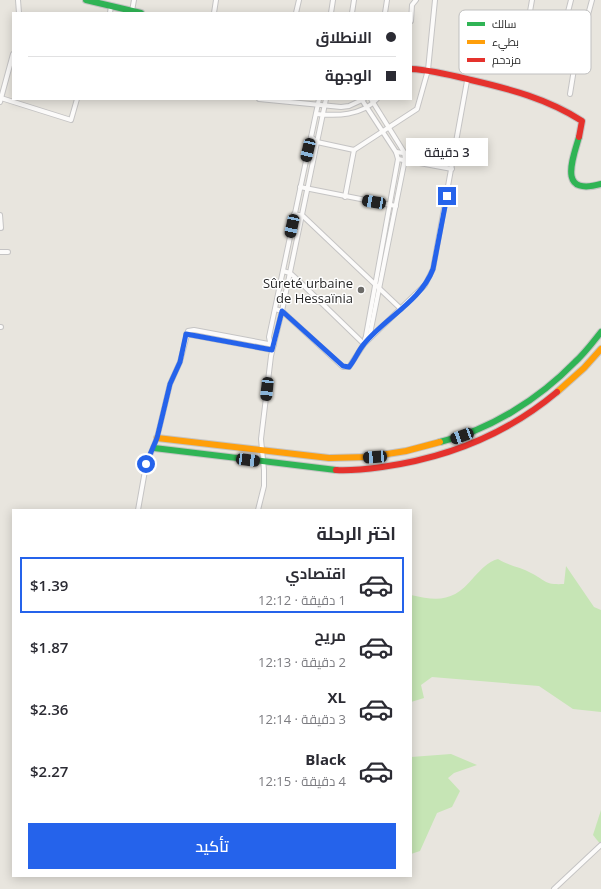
<!DOCTYPE html>
<html lang="ar">
<meta charset="utf-8">
<style>
body{margin:0;font-family:"Open Sans",Cairo,sans-serif;background:#f7f7f7;color:#2b2b33;direction:rtl;height:100vh;display:flex;flex-direction:column;font-size:15px;white-space:nowrap}
*{box-sizing:border-box;margin:0}
p{font-size:13px;color:#7c7c81}
.icon{flex:none;width:22px;height:22px;fill:none;stroke:currentColor;stroke-width:2;stroke-linecap:round;stroke-linejoin:round}
.map{position:relative;flex:1;overflow:hidden;direction:ltr}
.details{position:absolute;left:12px;top:509px;width:400px;height:368px;display:flex;flex-direction:column;background:#fff;border-radius:0px;box-shadow:0 2px 10px #0003;direction:rtl}
.details>*{flex:none}
.hud{position:absolute;left:12px;top:12px;width:400px;height:88px;border-radius:0px;box-shadow:0 2px 10px #0003;direction:rtl;display:grid;align-content:center;height:88px;padding:0 16px;background:#fff}
.end{position:absolute;width:18px;height:18px;margin:-9px;border:5px solid #2563eb;background:#fff;box-shadow:0 0 0 2px #fff}
.from{border-radius:50%}
.bubble{position:absolute;height:28px;border-radius:0px;background:#fff;box-shadow:0 2px 10px #0003;font-size:13px;font-weight:600;line-height:28px;text-align:center;direction:rtl}
.car{position:absolute;width:12px;height:24px;margin:-12px -6px;border-radius:5px;box-shadow:0 0 3px 1px #0007;background:linear-gradient(#222 24%,#8ab4d8 0 40%,#222 0 76%,#8ab4d8 0 86%,#222 0)}
.hud b{display:flex;align-items:center;gap:14px;height:38px;font-size:15px}
.hud b+b{border-top:1px solid #e1e1e2}
.hud i{width:10px;height:10px;background:#2b2b33}
ul{padding:0;list-style:none}
li{display:flex;align-items:center;gap:12px;height:56px;margin:0 8px 6px;padding:0 8px;border:2px solid transparent;border-radius:0px}
li div{flex:1}
li b{display:block;font-size:15px}
li em{font-style:normal;font-weight:600}
li.active{border-color:#2563eb}
li>.icon{width:36px;height:36px;stroke-width:1.5}
h2{padding:0 16px;font-size:18px;line-height:48px}
.action{display:flex;gap:8px;margin-top:auto;padding:8px 16px}
.action a{flex:1;height:46px;border-radius:0px;background:#2563eb;color:#fff;font-size:16px;font-weight:600;line-height:46px;text-align:center}
.map>svg:first-child{display:block}
.green{fill:#c6e5b5}
.lines{fill:none;stroke-linecap:round;stroke-linejoin:round}
.street-casing{stroke:#c5c4c4;stroke-width:6}
.fast-casing{stroke:#c5c4c4;stroke-width:8}
.slow-casing{stroke:#c5c4c4;stroke-width:8}
.jam-casing{stroke:#c5c4c4;stroke-width:8}
.street{stroke:#fcfbfa;stroke-width:4}
.fast{stroke:#30b455;stroke-width:6}
.slow{stroke:#ff9f0a;stroke-width:6}
.jam{stroke:#e5322d;stroke-width:6}
.route{stroke:#2563eb;stroke-width:5}
.poi-dot{fill:#6c6b68;stroke:#fff;stroke-width:1.5}
.labels{text-anchor:middle;stroke-width:3;stroke-linejoin:round;paint-order:stroke}
.poi-label{font-size:13px;fill:#292929;stroke:#fff;text-anchor:end}
.key{fill:#fff;stroke:#bfbfbf;stroke-width:1}
.key-label{font-size:11px;fill:#292929}
</style>
<div class="map">
<svg width="601" height="889" viewBox="0 0 601 889">
<rect width="100%" height="100%" fill="#e8e5de"/>
<!-- green -->
<g class="green">
<path d="M 498,559 C 509,566 521,567 531,573 C 547,581 544,585 564,584 L 566,566 L 594,607 L 601,610 L 601,712 L 573,709 L 539,686 L 432,677 L 421,685 L 424,698 L 411,702 L 411,595 C 440,602 454,601 474,577 C 482,569 487,562 498,559 Z"/>
<polygon points="451,754 477,765 454,773 448,778 460,791 452,807 437,813 420,851 411,854 411,757"/>
<polygon points="601,810 601,845 593,835"/>
</g>
<g class="lines">
<!-- street casing -->
<g class="street-casing">
<g id="street">
<polyline points="18,0 19,13"/>
<polyline points="571,0 556,59 575,63"/>
<polyline points="132,11 134,0"/>
<polyline points="110,13 111,6"/>
<polyline points="214,13 216,0"/>
<polyline points="296,13 299,0"/>
<polyline points="331,13 333,0"/>
<polyline points="352,13 354,0"/>
<polyline points="385,13 387,0"/>
<polyline points="411,21 412,5 416,0"/>
<polyline points="524,46 532,0"/>
<polyline points="570,94 575,63 592,0"/>
<polyline points="1,98 71,120 77,99"/>
<polyline points="259,99 341,107 349,106 364,99"/>
<polyline points="362,100 396,152 398,159 365,341"/>
<polyline points="0,102 13,54"/>
<path d="M 316,114 C 337,116 361,116 377,99"/>
<polyline points="311,137 317,142 354,150 417,109 428,70 435,0"/>
<polyline points="396,152 454,160"/>
<polyline points="398,159 452,169"/>
<polyline points="300,187 396,206"/>
<polyline points="345,197 354,150"/>
<polyline points="294,214 303,216 401,309"/>
<polyline points="0,215 1,228"/>
<polyline points="0,252 8,252"/>
<polyline points="283,271 290,273 300,282 364,344"/>
<polyline points="275,309 282,311 343,367 349,367 364,344 425,285 433,269 467,81"/>
<polyline points="0,327 1,327"/>
<polyline points="186,334 272,350"/>
<polyline points="365,339 369,339 405,159 404,152 371,99"/>
<polyline points="274,344 270,342 269,337 319,99"/>
<polyline points="138,510 146,465 157,438 170,384 180,362 188,331 194,330 274,345"/>
<polyline points="258,510 264,486 264,470 261,439 271,356 282,311 326,99"/>
<polyline points="554,889 601,845"/>
</g>
</g>
<!-- fast casing -->
<g class="fast-casing">
<g id="fast">
<polyline points="86,0 141,13"/>
<path d="M 579,137 C 572,161 558,196 601,184"/>
<path d="M 440,442 C 490,430 539,399 575,362 C 585,353 593,342 601,332"/>
<polyline points="154,448 336,470"/>
</g>
</g>
<!-- slow casing -->
<g class="slow-casing">
<g id="slow">
<polyline points="557,392 584,368 601,349"/>
<polyline points="157,438 329,458 368,457 406,451 440,442"/>
</g>
</g>
<!-- jam casing -->
<g class="jam-casing">
<g id="jam">
<path d="M 411,69 C 432,70 451,75 471,80 C 510,89 548,99 582,121 L 579,137"/>
<path d="M 336,470 C 351,471 367,469 382,467 C 446,458 507,434 557,392"/>
</g>
</g>
<!-- street -->
<use href="#street" class="street"/>
<!-- fast -->
<use href="#fast" class="fast"/>
<!-- slow -->
<use href="#slow" class="slow"/>
<!-- jam -->
<use href="#jam" class="jam"/>
</g>
<g class="lines">
<!-- route -->
<path class="route" d="M 146,464 L 157,438 L 170,384 L 180,362 L 186,334 L 272,350 L 282,311 L 343,366 L 349,367 C 355,360 358,351 364,344 C 385,318 421,301 433,269 L 447,196"/>
</g>
<!-- markers -->
<circle class="poi-dot" cx="361" cy="290" r="4"/>
<g class="labels">
<!-- poi labels -->
<g class="poi-label">
<text x="353" y="288">Sûreté urbaine<tspan x="353" dy="15">de Hessaïnia</tspan></text>
</g>
</g>
<!-- legend -->
<rect x="459" y="10" width="132" height="64" rx="6" class="key"/>
<rect x="467" y="22" width="18" height="4" fill="#30b455"/>
<rect x="467" y="40" width="18" height="4" fill="#ff9f0a"/>
<rect x="467" y="58" width="18" height="4" fill="#e5322d"/>
<g class="key-label">
<text x="492" y="28">سالك</text>
<text x="492" y="46">بطيء</text>
<text x="492" y="64">مزدحم</text>
</g>
</svg>
<i class="end from" style="left:146px;top:464px"></i>
<i class="end" style="left:447px;top:196px"></i>
<div class="bubble" style="left:406px;top:138px;width:82px">3 دقيقة</div>
<i class="car" style="left:308px;top:150px;rotate:193deg"></i>
<i class="car" style="left:374px;top:202px;rotate:280deg"></i>
<i class="car" style="left:292px;top:226px;rotate:192deg"></i>
<i class="car" style="left:267px;top:389px;rotate:186deg"></i>
<i class="car" style="left:462px;top:436px;rotate:250deg"></i>
<i class="car" style="left:375px;top:457px;rotate:266deg"></i>
<i class="car" style="left:248px;top:460px;rotate:97deg"></i>
<div class="hud">
<b><i class="from"></i>الانطلاق</b>
<b><i></i>الوجهة</b>
</div>
<section class="details">
<h2>اختر الرحلة</h2>
<ul>
<li class="active"><svg class="icon" aria-label="car" viewBox="0 0 24 24"><path d="M5 17H2v-5l4-1 3-4h7l3 4 3 1v5h-3M9 17h6M6 11h13"/><circle cx="7" cy="17" r="2"/><circle cx="17" cy="17" r="2"/></svg><div><b>اقتصادي</b><p>1 دقيقة · 12:12</p></div><em>$1.39</em></li>
<li><svg class="icon" aria-label="car" viewBox="0 0 24 24"><path d="M5 17H2v-5l4-1 3-4h7l3 4 3 1v5h-3M9 17h6M6 11h13"/><circle cx="7" cy="17" r="2"/><circle cx="17" cy="17" r="2"/></svg><div><b>مريح</b><p>2 دقيقة · 12:13</p></div><em>$1.87</em></li>
<li><svg class="icon" aria-label="car" viewBox="0 0 24 24"><path d="M5 17H2v-5l4-1 3-4h7l3 4 3 1v5h-3M9 17h6M6 11h13"/><circle cx="7" cy="17" r="2"/><circle cx="17" cy="17" r="2"/></svg><div><b>XL</b><p>3 دقيقة · 12:14</p></div><em>$2.36</em></li>
<li><svg class="icon" aria-label="car" viewBox="0 0 24 24"><path d="M5 17H2v-5l4-1 3-4h7l3 4 3 1v5h-3M9 17h6M6 11h13"/><circle cx="7" cy="17" r="2"/><circle cx="17" cy="17" r="2"/></svg><div><b>Black</b><p>4 دقيقة · 12:15</p></div><em>$2.27</em></li>
</ul>
<div class="action"><a>تأكيد</a></div>
</section>
</div>
